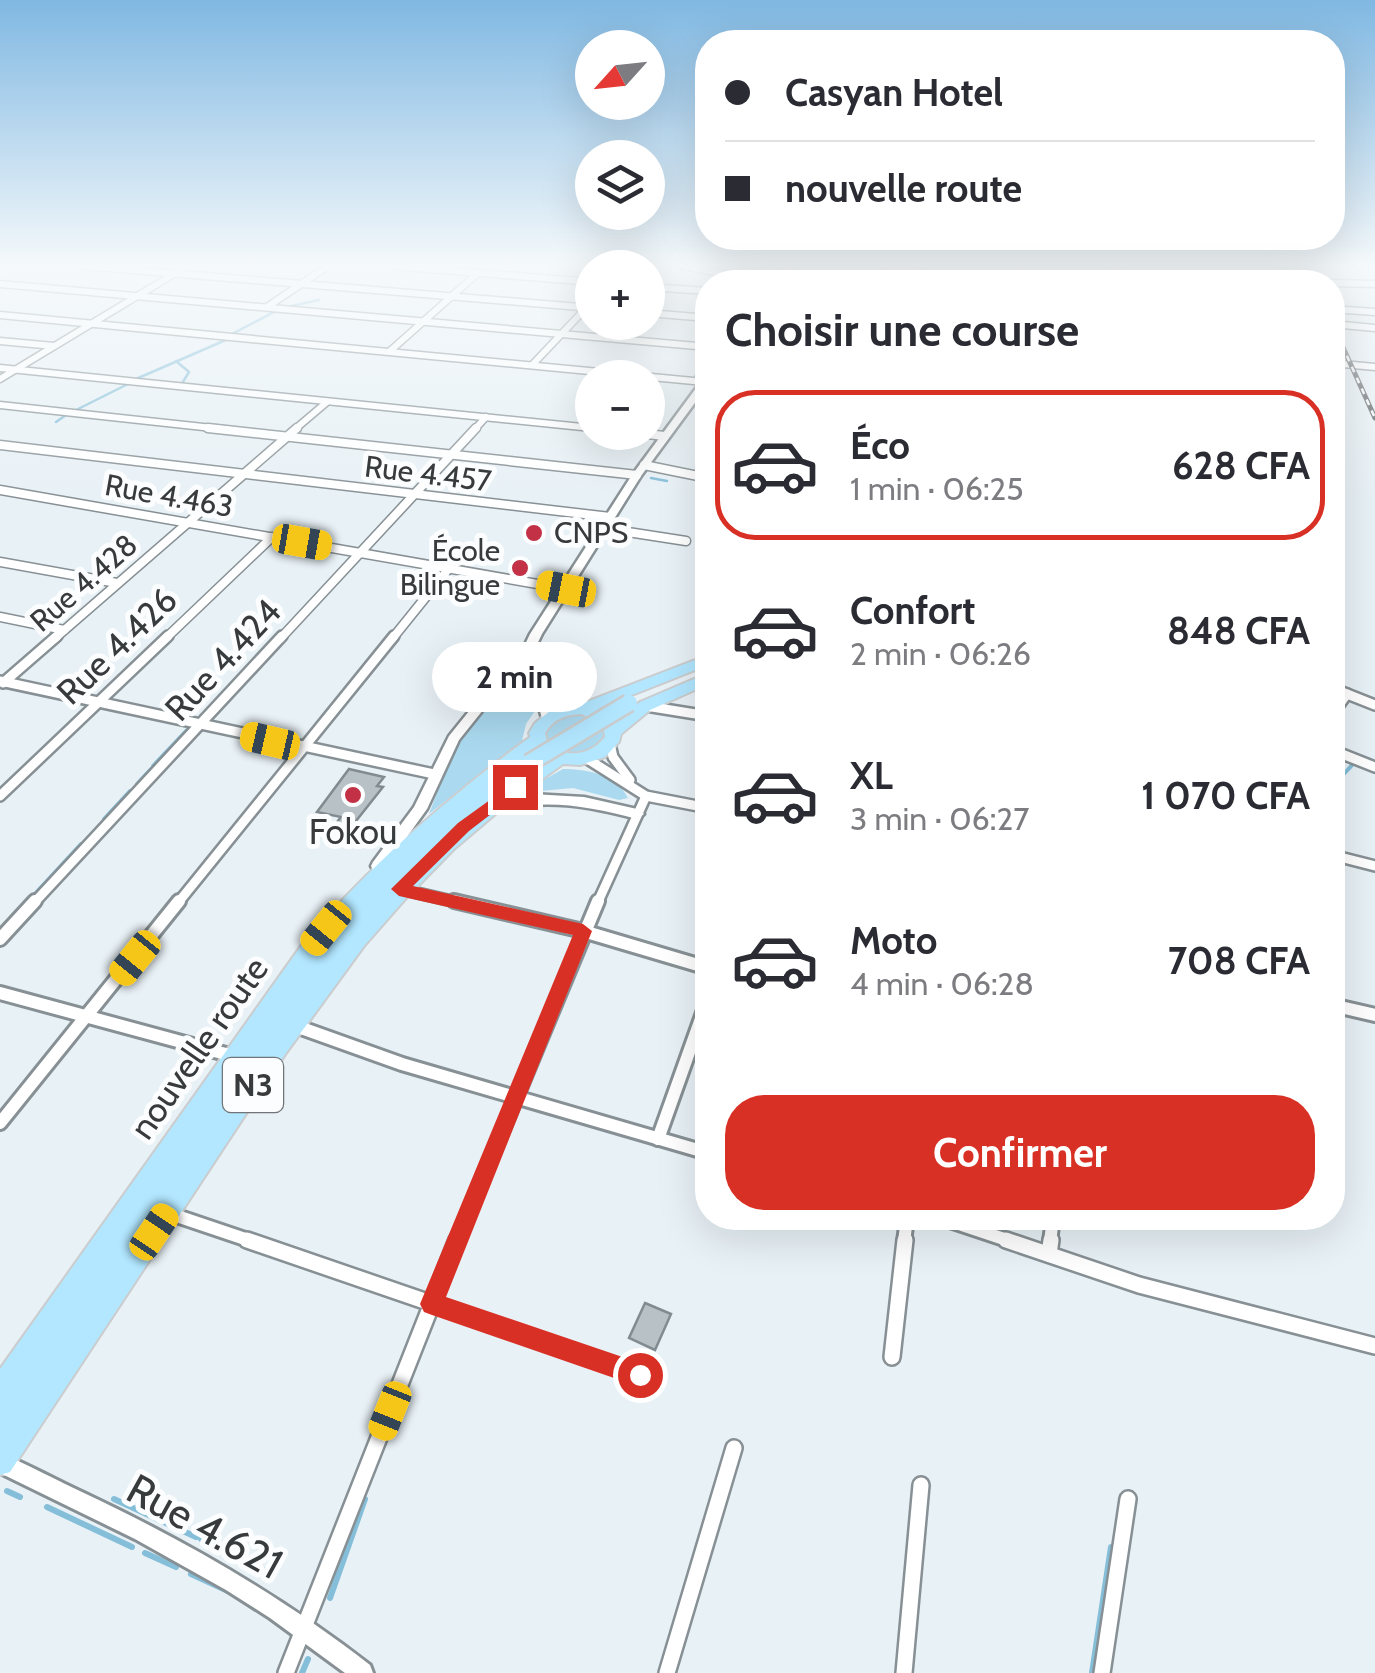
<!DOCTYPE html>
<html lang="fr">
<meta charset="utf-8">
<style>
body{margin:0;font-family:Cabin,sans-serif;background:#f2f2f3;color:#2b2b33;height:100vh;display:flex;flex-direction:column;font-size:38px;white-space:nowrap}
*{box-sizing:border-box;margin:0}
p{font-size:32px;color:#7c7c81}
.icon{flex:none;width:55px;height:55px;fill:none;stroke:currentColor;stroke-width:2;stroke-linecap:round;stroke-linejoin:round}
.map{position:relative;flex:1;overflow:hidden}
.drawer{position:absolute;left:695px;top:270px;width:650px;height:960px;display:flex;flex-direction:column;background:#fff;border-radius:40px;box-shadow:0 10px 40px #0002}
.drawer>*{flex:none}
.guide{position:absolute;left:695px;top:30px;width:650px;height:220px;border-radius:40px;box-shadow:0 10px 40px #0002;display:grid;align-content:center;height:220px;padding:0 30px;background:#fff}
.needle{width:65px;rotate:243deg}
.buttons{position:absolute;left:575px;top:30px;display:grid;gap:20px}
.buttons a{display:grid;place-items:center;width:90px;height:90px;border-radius:50%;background:#fff;box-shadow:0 10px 40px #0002;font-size:50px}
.end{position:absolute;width:45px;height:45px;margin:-22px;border:12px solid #d93025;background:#fff;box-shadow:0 0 0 5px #fff}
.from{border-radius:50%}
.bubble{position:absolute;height:70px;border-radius:35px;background:#fff;box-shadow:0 10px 40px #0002;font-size:32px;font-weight:700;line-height:70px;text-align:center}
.car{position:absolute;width:30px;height:60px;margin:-30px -15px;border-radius:12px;box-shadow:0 0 8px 2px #0007;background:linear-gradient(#f5c518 24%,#345 0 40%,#f5c518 0 76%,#345 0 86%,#f5c518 0)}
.guide b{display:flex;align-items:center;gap:35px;height:95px;font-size:38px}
.guide b+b{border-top:2px solid #e1e1e2}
.guide i{width:25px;height:25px;background:#2b2b33}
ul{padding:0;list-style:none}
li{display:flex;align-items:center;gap:30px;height:150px;margin:0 20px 15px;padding:0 10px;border:5px solid transparent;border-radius:40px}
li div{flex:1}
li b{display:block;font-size:38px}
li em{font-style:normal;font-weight:700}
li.current{border-color:#d93025}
li>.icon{width:90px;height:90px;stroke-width:1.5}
h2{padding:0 30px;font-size:45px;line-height:120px}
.button{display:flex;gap:20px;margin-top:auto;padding:20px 30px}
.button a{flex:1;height:115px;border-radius:40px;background:#d93025;color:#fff;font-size:40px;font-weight:700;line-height:115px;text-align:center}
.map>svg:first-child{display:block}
.green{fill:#abdaf0}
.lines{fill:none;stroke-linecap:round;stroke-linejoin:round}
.stream-far2{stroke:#84bed8;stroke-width:2.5}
.stream-far1{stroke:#84bed8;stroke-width:4}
.stream{stroke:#84bed8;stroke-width:6}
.building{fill:#b8c1c6;stroke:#828b8f;stroke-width:2.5}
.minor-far4-casing{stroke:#879094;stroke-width:9}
.minor-far3-casing{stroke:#879094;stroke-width:11}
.minor-far2-casing{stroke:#879094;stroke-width:14}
.minor-far1-casing{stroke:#879094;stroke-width:18}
.minor-casing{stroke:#879094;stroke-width:20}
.tertiary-casing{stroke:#879094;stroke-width:6}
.secondary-casing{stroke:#879094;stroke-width:5}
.trunk-casing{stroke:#cbcccd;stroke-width:4}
.minor-far4{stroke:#fff;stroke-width:6}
.minor-far3{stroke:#fff;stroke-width:8}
.minor-far2{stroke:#fff;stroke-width:9}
.minor-far1{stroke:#fff;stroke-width:12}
.minor{stroke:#fff;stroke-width:15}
.tertiary{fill:#fff;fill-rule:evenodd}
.secondary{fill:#fff;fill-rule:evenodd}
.trunk{fill:#b2e7ff;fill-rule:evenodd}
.rail-casing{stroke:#525659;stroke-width:5}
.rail{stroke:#fbfdfe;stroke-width:2.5;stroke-dasharray:6;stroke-linecap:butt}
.trunk-bridge-casing{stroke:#cbcccd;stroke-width:21;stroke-linecap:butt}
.trunk-bridge{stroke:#b2e7ff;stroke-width:16}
.route{fill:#d93025}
.poi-dot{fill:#c23146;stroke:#fbfdfe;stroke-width:4}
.labels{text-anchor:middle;stroke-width:10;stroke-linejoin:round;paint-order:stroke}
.far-street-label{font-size:30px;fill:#383b3d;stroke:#fbfdfe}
.far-poi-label{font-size:30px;fill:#383b3d;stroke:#fbfdfe;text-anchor:start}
.shield{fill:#fbfdfe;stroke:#727577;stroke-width:2.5}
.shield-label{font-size:32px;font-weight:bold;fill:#383b3d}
.street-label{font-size:35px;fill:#383b3d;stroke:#fbfdfe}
.poi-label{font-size:35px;fill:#383b3d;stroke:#fbfdfe}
.near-street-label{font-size:42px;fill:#383b3d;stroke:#fbfdfe}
</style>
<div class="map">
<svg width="1375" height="1673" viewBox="0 0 1375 1673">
<rect width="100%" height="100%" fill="#e8f1f6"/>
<!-- green -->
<g class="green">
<path d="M 513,677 L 527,681 L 537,708 L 526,724 L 522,741 L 429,814 C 447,766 471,709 513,677 Z"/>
<path d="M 577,714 L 602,723 L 606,735 C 594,759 567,757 547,743 L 547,729 L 559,718 Z"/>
<path d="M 563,769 C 587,769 617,775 628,798 L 619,800 L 573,788 L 520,793 Z"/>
</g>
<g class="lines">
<!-- stream-far2 -->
<g class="stream-far2">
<polyline points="1126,266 1127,282"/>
<polyline points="793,271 798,268"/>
<polyline points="768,281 782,269"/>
<polyline points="282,308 319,300"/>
<polyline points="232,334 276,311"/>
<polyline points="176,361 189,372 181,385"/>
<polyline points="705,364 708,360"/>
<polyline points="695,376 701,369"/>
<polyline points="136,379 228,339"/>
<polyline points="72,412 128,384"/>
<polyline points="56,422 66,415"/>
<polyline points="651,478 667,481"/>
</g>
<!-- stream-far1 -->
<g class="stream-far1">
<polyline points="153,766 187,730"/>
<polyline points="137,784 151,769"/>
<polyline points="1332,795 1340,793 1341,777 1355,762"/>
<polyline points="104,819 130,791"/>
<polyline points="33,896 81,844"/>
</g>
<!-- stream -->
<g class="stream">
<polyline points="7,1491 20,1497"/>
<polyline points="114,1499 196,1537"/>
<polyline points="47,1507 132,1547"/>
<polyline points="201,1539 262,1569"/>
<polyline points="145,1553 176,1567"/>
<polyline points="191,1574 228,1591"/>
<polyline points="330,1598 365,1499"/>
<polyline points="302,1673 308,1659"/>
<polyline points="1092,1673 1111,1547"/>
</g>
</g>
<!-- building -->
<g class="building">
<polygon points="349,769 384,777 377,786 383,787 348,831 333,827 341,817 317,812"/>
<polygon points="645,1303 671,1314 655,1350 629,1338"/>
</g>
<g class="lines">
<!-- minor-far4 casing -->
<g class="minor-far4-casing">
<g id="minor-far4">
<polyline points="84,266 592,308"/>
<polyline points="391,266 592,282"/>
<polyline points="684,266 766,282"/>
<polyline points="885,266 970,282"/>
<polyline points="1112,266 1122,268"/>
<polyline points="1293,281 1309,282"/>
<polyline points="880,282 899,267"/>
<polyline points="1332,283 1375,284"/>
<polyline points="0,284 708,347"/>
<polyline points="648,287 708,291"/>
<polyline points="267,307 328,266"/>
<polyline points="1332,309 1375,312"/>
<polyline points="648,313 708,318"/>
<polyline points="0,315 704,382"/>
<polyline points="1332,324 1375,328"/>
<polyline points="0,341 54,346"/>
<polyline points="390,351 479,272"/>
<polyline points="1332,363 1375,367"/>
<polyline points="533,364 588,306"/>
<polyline points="0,368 592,428"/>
<polyline points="0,379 187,266"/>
<polyline points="0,405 231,430"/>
<polyline points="294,430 327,402"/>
<polyline points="474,430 486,417"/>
</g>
</g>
<!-- minor-far3 casing -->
<g class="minor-far3-casing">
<g id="minor-far3">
<polyline points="208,428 637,475"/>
<polyline points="631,432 664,436"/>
<polyline points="0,445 610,517"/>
<polyline points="644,465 708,478"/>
<polyline points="0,490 566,589"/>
<polyline points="602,528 686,541"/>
<polyline points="0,562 117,583"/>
<polyline points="0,617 64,630"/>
<polyline points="54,639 297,428"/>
<polyline points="165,639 272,537"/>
<polyline points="280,639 476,428"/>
<polyline points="392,639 450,567"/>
</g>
</g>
<!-- minor-far2 casing -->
<g class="minor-far2-casing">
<g id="minor-far2">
<polyline points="0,681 434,774"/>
<polyline points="3,683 57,636"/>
<polyline points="1332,688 1375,705"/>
<polyline points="646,706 708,716"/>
<polyline points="1332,715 1347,694"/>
<polyline points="610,744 613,757 630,780"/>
<polyline points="1332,750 1375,767"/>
<polyline points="586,758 646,796 708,808"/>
<polyline points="0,796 168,636"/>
<polyline points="1332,855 1375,866"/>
<polyline points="400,889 465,904"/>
<polyline points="33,904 282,636"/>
<polyline points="177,904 394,636"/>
<polyline points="597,904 646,796"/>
</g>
</g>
<!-- minor-far1 casing -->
<g class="minor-far1-casing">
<g id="minor-far1">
<polyline points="454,901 583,931 708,968"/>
<polyline points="0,939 35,901"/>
<polyline points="0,993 233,1056"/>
<polyline points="1332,1005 1375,1015"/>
<polyline points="293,1025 402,1064 708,1153"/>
<polyline points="0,1123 179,901"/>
<polyline points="658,1139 708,999"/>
<polyline points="168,1213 254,1242"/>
<polyline points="941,1218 1013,1242"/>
<polyline points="456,1242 598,901"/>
<polyline points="904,1242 907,1218"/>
<polyline points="1050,1242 1053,1218"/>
</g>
</g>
<!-- minor casing -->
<g class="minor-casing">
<g id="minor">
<polyline points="247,1240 640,1375"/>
<polyline points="1006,1240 1139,1285 1375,1346"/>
<polyline points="1049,1254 1051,1240"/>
<polyline points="892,1357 905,1240"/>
<polyline points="286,1673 457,1240"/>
<polyline points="667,1673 734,1448"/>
<polyline points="904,1673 921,1485"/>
<polyline points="1102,1673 1128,1499"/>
</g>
</g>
<!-- tertiary casing -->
<g class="tertiary-casing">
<path id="tertiary" d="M 0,1453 C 29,1465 56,1480 84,1493 C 186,1541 281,1596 370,1665 L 373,1673 L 345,1673 L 270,1618 L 226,1590 L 135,1539 L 0,1473 Z"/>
</g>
<!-- secondary casing -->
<g class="secondary-casing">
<g id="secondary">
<polygon points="788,266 795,266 778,282 771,282"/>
<polygon points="705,376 708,376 708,385 641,476 542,634 529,661 539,677 580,706 582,709 580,712 572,712 547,694 553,719 551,722 543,722 533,686 522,668 503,685 459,740 427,809 383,870 373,870 371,866 373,862 414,807 449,736 495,679 518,659 530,634 632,475"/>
<path d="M 532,794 L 584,797 L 637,809 L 644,814 L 637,819 C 589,806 545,798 496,811 L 489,806 L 496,801 Z"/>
</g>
</g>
<!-- trunk casing -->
<g class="trunk-casing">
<g id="trunk">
<polygon points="1282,266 1290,266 1297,282 1289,282"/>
<path d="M 708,655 L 708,665 L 599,708 L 616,721 L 640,702 L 708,673 L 708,684 L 650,710 L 621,734 L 619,742 L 605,757 L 580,765 L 563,764 L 506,805 L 454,849 L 407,897 L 364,946 L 286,1053 L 10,1472 L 0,1475 L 0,1369 L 301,946 C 369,866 446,799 530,737 L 529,733 L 535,723 L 550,711 L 581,704 ZM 581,714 L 603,724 L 605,737 C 589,756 569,758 548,745 L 545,733 C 553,719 565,715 581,714 ZM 534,750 L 547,759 L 524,775 L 537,763 L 529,757 L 523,759 L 476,795 ZM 404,858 L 366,897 L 311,962 L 366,897 Z"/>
</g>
</g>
<!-- minor-far4 -->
<use href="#minor-far4" class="minor-far4"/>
<!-- minor-far3 -->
<use href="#minor-far3" class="minor-far3"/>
<!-- minor-far2 -->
<use href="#minor-far2" class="minor-far2"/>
<!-- minor-far1 -->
<use href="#minor-far1" class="minor-far1"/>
<!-- minor -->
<use href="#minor" class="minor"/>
<!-- tertiary -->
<use href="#tertiary" class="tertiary"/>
<!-- secondary -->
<use href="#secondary" class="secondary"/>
<!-- trunk -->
<use href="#trunk" class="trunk"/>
<!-- rail casing -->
<g class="rail-casing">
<g id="rail">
<polyline points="1307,266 1314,282"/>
<polyline points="1332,323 1375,418"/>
</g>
</g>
<!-- rail -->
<use href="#rail" class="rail"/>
<!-- trunk-bridge casing -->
<g class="trunk-bridge-casing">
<polyline id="trunk-bridge" points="529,763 629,703"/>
</g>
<!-- trunk-bridge -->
<use href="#trunk-bridge" class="trunk-bridge"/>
</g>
<!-- sky -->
<linearGradient id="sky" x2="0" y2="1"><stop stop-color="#80b8e2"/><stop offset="0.53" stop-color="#f5f9fb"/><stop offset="1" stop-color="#f5f9fb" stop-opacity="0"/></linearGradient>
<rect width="1375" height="500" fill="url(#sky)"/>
<!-- route -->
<polygon class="route" points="515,782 521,783 521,791 469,831 413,886 583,924 592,931 446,1297 649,1366 652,1375 649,1383 640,1387 432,1315 424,1312 420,1304 573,935 399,896 391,889 458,823"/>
<!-- markers -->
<g class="poi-dot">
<circle cx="534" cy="533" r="10"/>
<circle cx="520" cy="568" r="10"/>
<circle cx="353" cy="795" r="10"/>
</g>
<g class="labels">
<!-- far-street labels -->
<g class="far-street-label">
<text transform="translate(428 474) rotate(7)" y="10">Rue 4.457</text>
<text transform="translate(169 496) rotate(10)" y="10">Rue 4.463</text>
<text transform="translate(84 583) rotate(-41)" y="10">Rue 4.428</text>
</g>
<!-- far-poi labels -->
<g class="far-poi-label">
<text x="554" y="543">CNPS</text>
<text x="500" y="561" text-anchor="end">École<tspan x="500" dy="34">Bilingue</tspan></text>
</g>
<!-- shield labels -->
<rect class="shield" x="223" y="1058" width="60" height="54" rx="8"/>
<g class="shield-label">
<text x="253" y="1096">N3</text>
</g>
<!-- street labels -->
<g class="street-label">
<text transform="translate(117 646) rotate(-44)" y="12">Rue 4.426</text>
<text transform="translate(223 660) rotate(-47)" y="12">Rue 4.424</text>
<text transform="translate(199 1048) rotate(-55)" y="12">nouvelle route</text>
</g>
<!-- poi labels -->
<g class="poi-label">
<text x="353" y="844">Fokou</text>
</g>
<!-- near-street labels -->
<g class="near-street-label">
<text transform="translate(205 1526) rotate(29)" y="15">Rue 4.621</text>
</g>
</g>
</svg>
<div class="buttons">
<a><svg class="needle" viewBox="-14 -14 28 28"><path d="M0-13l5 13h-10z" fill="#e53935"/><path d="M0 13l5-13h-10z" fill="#7c7c81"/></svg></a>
<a><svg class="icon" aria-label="layers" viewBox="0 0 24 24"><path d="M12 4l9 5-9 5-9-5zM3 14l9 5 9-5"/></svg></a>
<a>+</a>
<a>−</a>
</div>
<i class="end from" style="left:640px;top:1375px"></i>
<i class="end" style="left:515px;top:787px"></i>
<div class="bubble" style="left:432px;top:642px;width:165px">2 min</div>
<i class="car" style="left:302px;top:542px;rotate:100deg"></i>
<i class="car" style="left:566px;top:589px;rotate:281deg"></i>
<i class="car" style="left:270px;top:741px;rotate:283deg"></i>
<i class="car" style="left:326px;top:928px;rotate:219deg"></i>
<i class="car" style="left:135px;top:958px;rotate:219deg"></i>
<i class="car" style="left:154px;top:1232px;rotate:34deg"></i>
<i class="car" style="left:390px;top:1411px;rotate:202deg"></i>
<div class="guide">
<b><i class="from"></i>Casyan Hotel</b>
<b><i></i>nouvelle route</b>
</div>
<section class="drawer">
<h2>Choisir une course</h2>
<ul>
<li class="current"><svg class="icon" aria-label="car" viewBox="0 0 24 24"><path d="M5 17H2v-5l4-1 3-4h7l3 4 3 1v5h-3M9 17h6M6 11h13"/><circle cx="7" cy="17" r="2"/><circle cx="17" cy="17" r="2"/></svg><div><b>Éco</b><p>1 min · 06:25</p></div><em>628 CFA</em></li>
<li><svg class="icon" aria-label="car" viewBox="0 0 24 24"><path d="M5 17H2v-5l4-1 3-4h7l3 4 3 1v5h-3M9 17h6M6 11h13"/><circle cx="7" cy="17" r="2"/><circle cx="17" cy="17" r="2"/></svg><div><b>Confort</b><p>2 min · 06:26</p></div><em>848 CFA</em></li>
<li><svg class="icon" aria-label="car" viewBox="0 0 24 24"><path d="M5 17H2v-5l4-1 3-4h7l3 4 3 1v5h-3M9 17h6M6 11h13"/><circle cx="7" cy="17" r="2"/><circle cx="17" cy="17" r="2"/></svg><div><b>XL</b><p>3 min · 06:27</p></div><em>1 070 CFA</em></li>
<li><svg class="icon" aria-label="car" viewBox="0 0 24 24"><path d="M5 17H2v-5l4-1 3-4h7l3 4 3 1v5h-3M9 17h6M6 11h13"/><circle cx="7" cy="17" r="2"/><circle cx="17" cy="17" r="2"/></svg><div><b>Moto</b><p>4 min · 06:28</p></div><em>708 CFA</em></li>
</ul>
<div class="button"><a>Confirmer</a></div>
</section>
</div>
